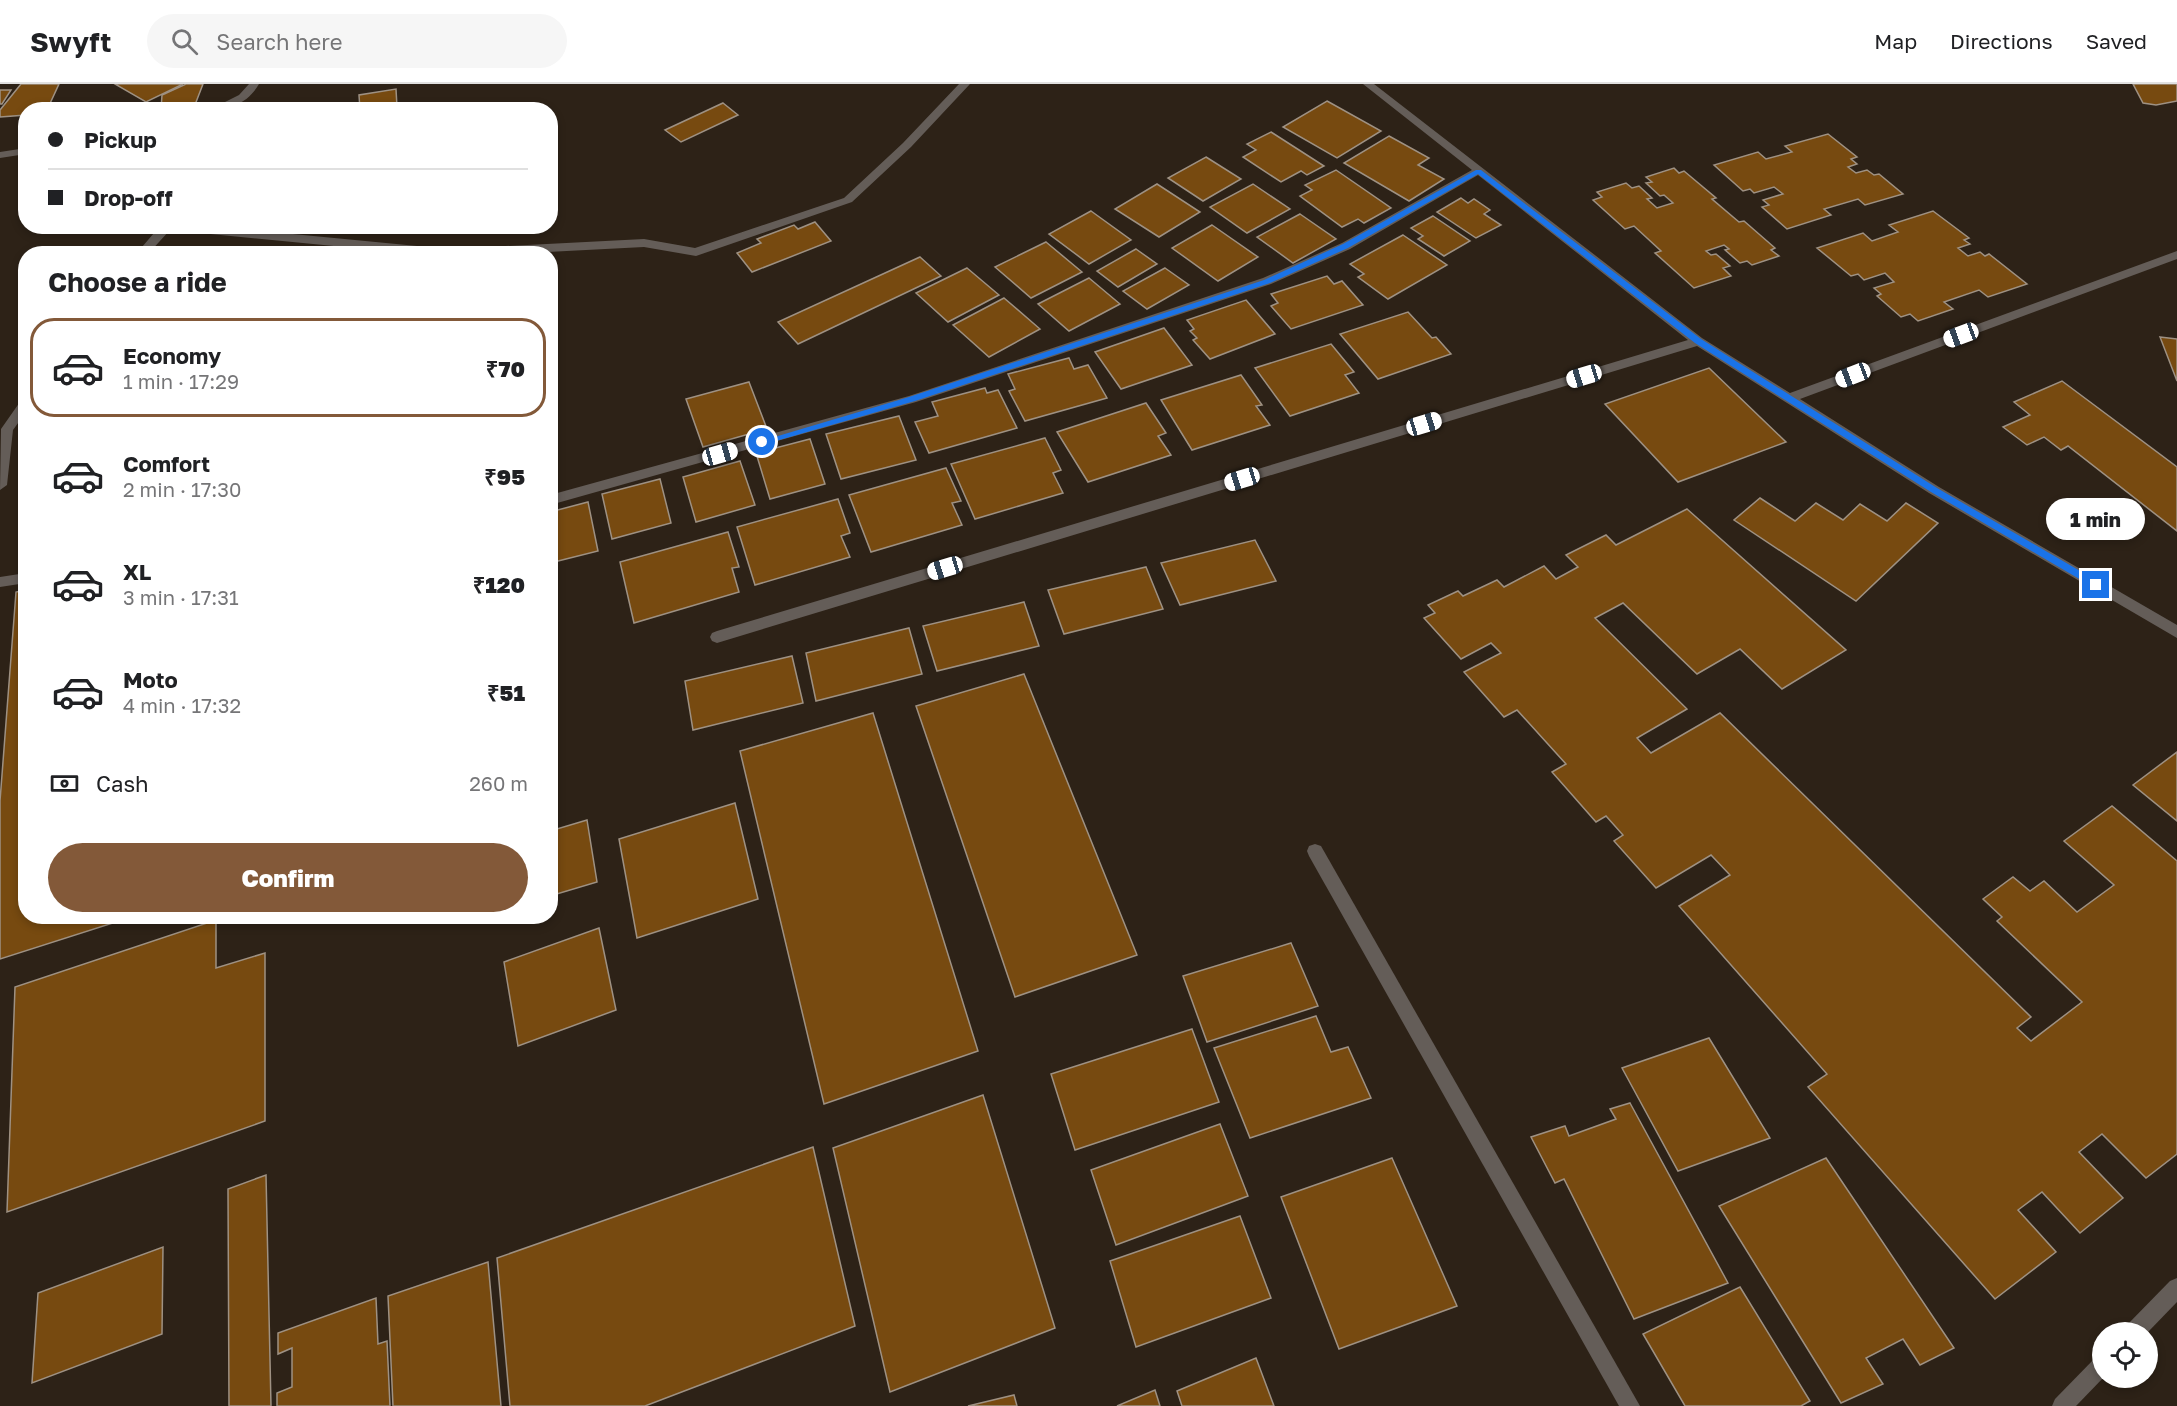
<!DOCTYPE html>
<meta charset="utf-8">
<style>
body{margin:0;font-family:"Golos Text",sans-serif;background:#f6f6f6;color:#202124;height:100vh;display:flex;flex-direction:column;font-size:22px;white-space:nowrap}
*{box-sizing:border-box;margin:0}
p{font-size:20px;color:#757577}
.icon{flex:none;width:33px;height:33px;fill:none;stroke:currentColor;stroke-width:2;stroke-linecap:round;stroke-linejoin:round}
.map{position:relative;flex:1;overflow:hidden}
.details{position:absolute;left:18px;top:162px;width:540px;height:678px;display:flex;flex-direction:column;background:#fff;border-radius:24px;box-shadow:0 3px 9px #0003}
.details>*{flex:none}
.hud{position:absolute;left:18px;top:18px;width:540px;height:132px;border-radius:24px;box-shadow:0 3px 9px #0003;display:grid;align-content:center;height:132px;padding:0 30px;background:#fff}
.tools{position:absolute;left:2092px;top:1238px;display:grid;gap:12px}
.tools a{display:grid;place-items:center;width:66px;height:66px;border-radius:50%;background:#fff;box-shadow:0 3px 9px #0003;font-size:30px}
.end{position:absolute;width:27px;height:27px;margin:-14px;border:8px solid #1a73e8;background:#fff;box-shadow:0 0 0 3px #fff}
.from{border-radius:50%}
.bubble{position:absolute;height:42px;border-radius:21px;background:#fff;box-shadow:0 3px 9px #0003;font-size:20px;font-weight:800;line-height:42px;text-align:center}
.car{position:absolute;width:18px;height:36px;margin:-18px -9px;border-radius:8px;box-shadow:0 0 4px 2px #0007;background:linear-gradient(#fff 24%,#345 0 40%,#fff 0 76%,#345 0 86%,#fff 0)}
.hud b{display:flex;align-items:center;gap:21px;height:57px;font-size:22px}
.hud b+b{border-top:2px solid #e0e0e0}
.hud i{width:15px;height:15px;background:#202124}
ul{padding:0;list-style:none}
li{display:flex;align-items:center;gap:18px;height:99px;margin:0 12px 9px;padding:0 18px;border:3px solid transparent;border-radius:24px}
li div{flex:1}
li b{display:block;font-size:22px}
li em{font-style:normal;font-weight:800}
li.active{border-color:#835939}
li>.icon{width:54px;height:54px;stroke-width:1.5}
h2{padding:0 30px;font-size:27px;line-height:72px}
.pay{display:flex;align-items:center;gap:15px;height:66px;padding:0 30px;font-size:22px}
.pay p{margin-inline-start:auto}
.primary-button{display:flex;gap:12px;margin-top:auto;padding:12px 30px}
.primary-button a{flex:1;height:69px;border-radius:36px;background:#835939;color:#fff;font-size:24px;font-weight:800;line-height:69px;text-align:center}
header{display:flex;align-items:center;gap:36px;box-sizing:border-box;height:84px;padding:0 30px;background:#fff;border-bottom:2px solid #e0e0e0}
header strong{font-size:28px}
nav{display:flex;gap:33px;margin-inline-start:auto;font-size:21px}
.search{width:420px;height:54px;background:#f6f6f6;display:flex;align-items:center;gap:15px;box-sizing:border-box;padding:0 21px;border-radius:33px;color:#757577;font-size:22px}
.map>svg:first-child{display:block}
.building{fill:#774a10;stroke:#9e9183;stroke-width:1.5}
.lines{fill:none;stroke-linecap:round;stroke-linejoin:round}
.minor{fill:#645d58;fill-rule:evenodd}
.tertiary{fill:#645d58;fill-rule:evenodd}
.route{fill:#1a73e8}
</style>
<header>
<strong>Swyft</strong>
<div class="search"><svg class="icon" aria-label="search" viewBox="0 0 24 24"><circle cx="10" cy="10" r="6"/><path d="M15 15l6 6"/></svg>Search here</div>
<nav><a>Map</a><a>Directions</a><a>Saved</a></nav>
</header>
<div class="map">
<svg width="2177" height="1322" viewBox="0 0 2177 1322">
<rect width="100%" height="100%" fill="#2d2217"/>
<!-- building -->
<g class="building">
<polygon points="21,0 59,0 47,26 26,26 26,31 0,33 0,26"/>
<polygon points="115,0 183,0 146,18"/>
<polygon points="186,0 203,0 193,26 161,26 162,11"/>
<polygon points="2133,0 2177,0 2177,17 2156,21 2143,19"/>
<polygon points="396,5 397,23 360,26 359,11"/>
<polygon points="0,6 11,6 2,20 0,20"/>
<polygon points="1327,17 1381,47 1337,74 1283,43"/>
<polygon points="156,19 155,26 65,26 67,20"/>
<polygon points="723,19 738,31 681,58 665,46"/>
<polygon points="1271,48 1324,82 1307,91 1301,87 1281,98 1243,73 1256,66 1247,60"/>
<polygon points="1828,50 1857,73 1851,75 1857,80 1848,83 1856,89 1867,86 1874,91 1879,90 1903,110 1865,121 1858,115 1824,125 1831,131 1787,145 1762,123 1769,121 1763,116 1783,110 1774,103 1754,109 1750,105 1743,107 1714,81 1758,68 1766,75 1792,68 1785,62"/>
<polygon points="1389,52 1429,74 1418,81 1444,95 1409,117 1344,79"/>
<polygon points="1206,73 1241,95 1203,117 1168,94"/>
<polygon points="1674,84 1679,89 1684,87 1716,114 1712,115 1739,138 1744,137 1775,164 1771,166 1779,172 1752,181 1747,177 1740,179 1725,166 1729,165 1724,161 1706,167 1711,171 1716,170 1730,182 1723,184 1731,192 1694,204 1655,169 1661,167 1634,142 1625,145 1593,116 1602,113 1597,108 1626,99 1632,104 1639,102 1652,114 1647,115 1657,124 1673,119 1664,111 1660,112 1646,99 1652,98 1646,93"/>
<polygon points="1336,86 1391,124 1364,139 1358,135 1342,143 1300,112 1312,106 1305,101"/>
<polygon points="1157,100 1200,128 1159,153 1115,125"/>
<polygon points="1253,100 1290,125 1247,149 1210,123"/>
<polygon points="1461,114 1468,119 1474,115 1490,126 1484,130 1501,141 1476,154 1437,128"/>
<polygon points="1091,127 1131,156 1089,180 1049,150"/>
<polygon points="1933,127 1969,154 1964,156 1970,160 1958,164 1968,172 1980,168 1985,172 1989,170 2027,200 1988,213 1979,206 1944,218 1953,225 1918,237 1910,230 1901,233 1877,212 1881,210 1874,204 1894,198 1885,189 1864,196 1858,190 1851,192 1817,164 1863,149 1872,157 1898,148 1889,141"/>
<polygon points="1300,130 1336,155 1293,179 1257,153"/>
<polygon points="1433,132 1470,157 1444,172 1418,155 1423,152 1411,144"/>
<polygon points="815,138 831,157 752,188 737,169 761,159 757,155 794,141 798,145"/>
<polygon points="1212,141 1258,173 1218,197 1172,164"/>
<polygon points="1403,151 1447,181 1388,215 1358,193 1364,190 1350,180"/>
<polygon points="1046,158 1082,188 1031,214 995,183"/>
<polygon points="1136,165 1157,180 1118,203 1097,187"/>
<polygon points="920,173 941,192 798,260 778,238"/>
<polygon points="967,184 999,211 948,238 916,209"/>
<polygon points="1165,184 1189,201 1147,225 1123,207"/>
<polygon points="1327,192 1334,200 1342,197 1363,221 1291,245 1271,222 1278,219 1271,210"/>
<polygon points="1089,194 1120,220 1069,247 1038,220"/>
<polygon points="1004,214 1040,245 989,273 953,241"/>
<polygon points="1246,216 1275,250 1210,275 1193,256 1197,254 1190,247 1194,245 1187,236"/>
<polygon points="1408,228 1432,254 1436,253 1451,270 1378,295 1340,250"/>
<polygon points="1164,244 1192,281 1121,305 1095,268"/>
<polygon points="2160,253 2177,255 2177,297"/>
<polygon points="1331,260 1354,288 1345,291 1359,309 1290,332 1255,284"/>
<polygon points="1069,274 1074,285 1088,281 1107,314 1025,337 1009,307 1015,305 1008,290"/>
<polygon points="1709,284 1786,358 1678,398 1605,320"/>
<polygon points="1241,291 1262,321 1256,322 1270,341 1192,366 1161,316"/>
<polygon points="2062,297 2177,383 2177,447 2068,362 2061,366 2044,353 2027,361 2003,343 2030,331 2014,318"/>
<polygon points="749,298 767,345 703,363 686,315"/>
<polygon points="985,304 987,309 998,306 1017,344 929,369 915,338 938,332 932,318"/>
<polygon points="1146,319 1166,349 1158,352 1171,371 1088,398 1057,348"/>
<polygon points="899,332 916,376 841,395 826,350"/>
<polygon points="1045,354 1061,386 1053,389 1063,409 975,435 951,380"/>
<polygon points="810,355 825,400 770,415 756,369"/>
<polygon points="740,377 755,421 696,438 683,393"/>
<polygon points="946,384 961,417 952,419 962,441 871,468 849,411"/>
<polygon points="660,395 671,439 612,455 602,410"/>
<polygon points="1760,414 1795,437 1816,419 1843,436 1860,420 1887,437 1906,419 1938,439 1856,517 1734,436"/>
<polygon points="838,415 850,449 841,452 850,473 755,501 737,443"/>
<polygon points="588,418 598,467 550,479 550,428"/>
<polygon points="1687,425 1846,566 1782,605 1740,565 1697,590 1623,519 1595,534 1687,625 1637,654 1651,669 1720,629 2031,933 2017,944 2031,957 2082,918 1997,837 2002,833 1983,815 2013,793 2030,807 2044,797 2077,828 2114,801 2064,757 2112,722 2177,777 2177,1070 2146,1094 2102,1050 2079,1068 2123,1114 2080,1149 2042,1108 2018,1126 2056,1168 1995,1215 1808,1003 1827,990 1679,822 1730,791 1711,771 1656,804 1614,757 1623,751 1606,732 1596,738 1552,688 1566,680 1517,626 1504,633 1464,588 1501,569 1491,559 1461,575 1424,534 1435,529 1428,521 1458,507 1463,512 1497,496 1504,503 1544,482 1556,495 1578,483 1566,471 1606,451 1616,461"/>
<polygon points="728,448 739,483 732,484 739,508 634,539 620,478"/>
<polygon points="1255,456 1276,497 1180,521 1161,479"/>
<polygon points="1146,483 1163,525 1064,550 1048,506"/>
<polygon points="26,506 26,832 116,832 116,838 0,875 0,717 16,508"/>
<polygon points="1024,518 1039,562 937,587 923,542"/>
<polygon points="909,544 922,590 816,617 806,569"/>
<polygon points="792,572 803,619 693,646 685,597"/>
<polygon points="1024,590 1137,871 1015,913 916,622"/>
<polygon points="873,629 978,967 824,1020 740,667"/>
<polygon points="2177,668 2177,737 2133,701"/>
<polygon points="735,719 758,815 637,854 619,755"/>
<polygon points="587,736 597,798 550,812 550,747"/>
<polygon points="216,836 216,884 265,869 265,1037 7,1128 15,903"/>
<polygon points="599,844 616,926 518,962 504,878"/>
<polygon points="1291,859 1318,922 1207,958 1183,892"/>
<polygon points="1316,932 1331,968 1348,963 1371,1014 1250,1054 1214,964"/>
<polygon points="1192,945 1219,1018 1075,1066 1051,990"/>
<polygon points="1709,954 1770,1054 1678,1087 1622,984"/>
<polygon points="983,1011 1055,1244 890,1308 833,1064"/>
<polygon points="1630,1019 1728,1199 1634,1235 1564,1095 1555,1099 1531,1053 1565,1042 1569,1052 1616,1035 1610,1025"/>
<polygon points="1220,1040 1248,1112 1116,1161 1091,1086"/>
<polygon points="813,1063 855,1242 645,1322 510,1322 497,1174"/>
<polygon points="1392,1074 1457,1222 1339,1265 1281,1113"/>
<polygon points="1826,1074 1954,1264 1920,1281 1903,1255 1866,1274 1883,1300 1841,1319 1719,1122"/>
<polygon points="266,1091 271,1322 229,1322 228,1105"/>
<polygon points="1240,1132 1271,1214 1136,1263 1110,1177"/>
<polygon points="163,1163 162,1250 32,1299 38,1209"/>
<polygon points="488,1178 501,1322 393,1322 388,1212"/>
<polygon points="1740,1203 1810,1317 1801,1322 1685,1322 1643,1250"/>
<polygon points="376,1214 378,1260 387,1257 390,1322 277,1322 277,1309 292,1303 292,1264 278,1270 278,1249"/>
<polygon points="1256,1274 1274,1322 1182,1322 1177,1307"/>
<polygon points="1155,1306 1160,1322 1117,1322"/>
<polygon points="1014,1311 1017,1322 968,1322"/>
</g>
<g class="lines">
<!-- minor -->
<g class="minor">
<path d="M 249,0 L 259,0 C 248,19 230,26 209,26 L 239,11 Z"/>
<polygon points="959,0 970,0 911,63 852,118 696,172 644,163 509,170 416,170 170,146 148,170 136,170 160,142 209,142 448,165 644,155 695,164 844,114 903,59"/>
<polygon points="1363,0 1374,0 1702,254 1790,309 2177,167 2177,175 1800,315 1939,403 2177,541 2177,554 1929,409 1697,262 717,559 712,557 710,553 712,549 717,547 1688,256 1478,91 1350,165 1271,200 916,318 550,421 550,411 909,312 1263,194 1342,159 1472,86"/>
<polygon points="26,64 26,70 0,74 0,68"/>
<polygon points="26,314 26,328 13,346 7,401 0,406 1,345 22,315"/>
<polygon points="26,489 26,499 0,503 0,493"/>
<polygon points="1315,760 1321,762 1640,1322 1619,1322 1309,772 1307,767 1309,762"/>
</g>
<!-- tertiary -->
<g class="tertiary">
<polygon points="2177,1194 2177,1218 2148,1248 2124,1248 2127,1241 2170,1197"/>
<polygon points="2103,1270 2104,1293 2076,1322 2052,1322 2055,1315 2096,1273"/>
</g>
</g>
<!-- route -->
<polygon class="route" points="1476,86 1481,86 1701,255 1937,404 2099,498 2099,503 2093,503 1931,408 1695,259 1478,90 1348,164 1270,199 915,317 762,361 758,358 909,313 1264,196 1343,160"/>
</svg>
<div class="tools">
<a><svg class="icon" aria-label="locate" viewBox="0 0 24 24"><circle cx="12" cy="12" r="6"/><path d="M12 2v4M12 18v4M2 12h4M18 12h4"/></svg></a>
</div>
<i class="end from" style="left:762px;top:358px"></i>
<i class="end" style="left:2096px;top:501px"></i>
<div class="bubble" style="left:2046px;top:414px;width:99px">1 min</div>
<i class="car" style="left:1961px;top:251px;rotate:250deg"></i>
<i class="car" style="left:1853px;top:291px;rotate:249deg"></i>
<i class="car" style="left:1584px;top:292px;rotate:253deg"></i>
<i class="car" style="left:1424px;top:340px;rotate:73deg"></i>
<i class="car" style="left:720px;top:370px;rotate:74deg"></i>
<i class="car" style="left:1242px;top:395px;rotate:253deg"></i>
<i class="car" style="left:945px;top:484px;rotate:253deg"></i>
<div class="hud">
<b><i class="from"></i>Pickup</b>
<b><i></i>Drop-off</b>
</div>
<section class="details">
<h2>Choose a ride</h2>
<ul>
<li class="active"><svg class="icon" aria-label="car" viewBox="0 0 24 24"><path d="M5 17H2v-5l4-1 3-4h7l3 4 3 1v5h-3M9 17h6M6 11h13"/><circle cx="7" cy="17" r="2"/><circle cx="17" cy="17" r="2"/></svg><div><b>Economy</b><p>1 min · 17:29</p></div><em>₹70</em></li>
<li><svg class="icon" aria-label="car" viewBox="0 0 24 24"><path d="M5 17H2v-5l4-1 3-4h7l3 4 3 1v5h-3M9 17h6M6 11h13"/><circle cx="7" cy="17" r="2"/><circle cx="17" cy="17" r="2"/></svg><div><b>Comfort</b><p>2 min · 17:30</p></div><em>₹95</em></li>
<li><svg class="icon" aria-label="car" viewBox="0 0 24 24"><path d="M5 17H2v-5l4-1 3-4h7l3 4 3 1v5h-3M9 17h6M6 11h13"/><circle cx="7" cy="17" r="2"/><circle cx="17" cy="17" r="2"/></svg><div><b>XL</b><p>3 min · 17:31</p></div><em>₹120</em></li>
<li><svg class="icon" aria-label="car" viewBox="0 0 24 24"><path d="M5 17H2v-5l4-1 3-4h7l3 4 3 1v5h-3M9 17h6M6 11h13"/><circle cx="7" cy="17" r="2"/><circle cx="17" cy="17" r="2"/></svg><div><b>Moto</b><p>4 min · 17:32</p></div><em>₹51</em></li>
</ul>
<div class="pay"><svg class="icon" aria-label="cash" viewBox="0 0 24 24"><path d="M3 7h18v10H3z"/><circle cx="12" cy="12" r="2"/></svg>Cash<p>260 m</p></div>
<div class="primary-button"><a>Confirm</a></div>
</section>
</div>
